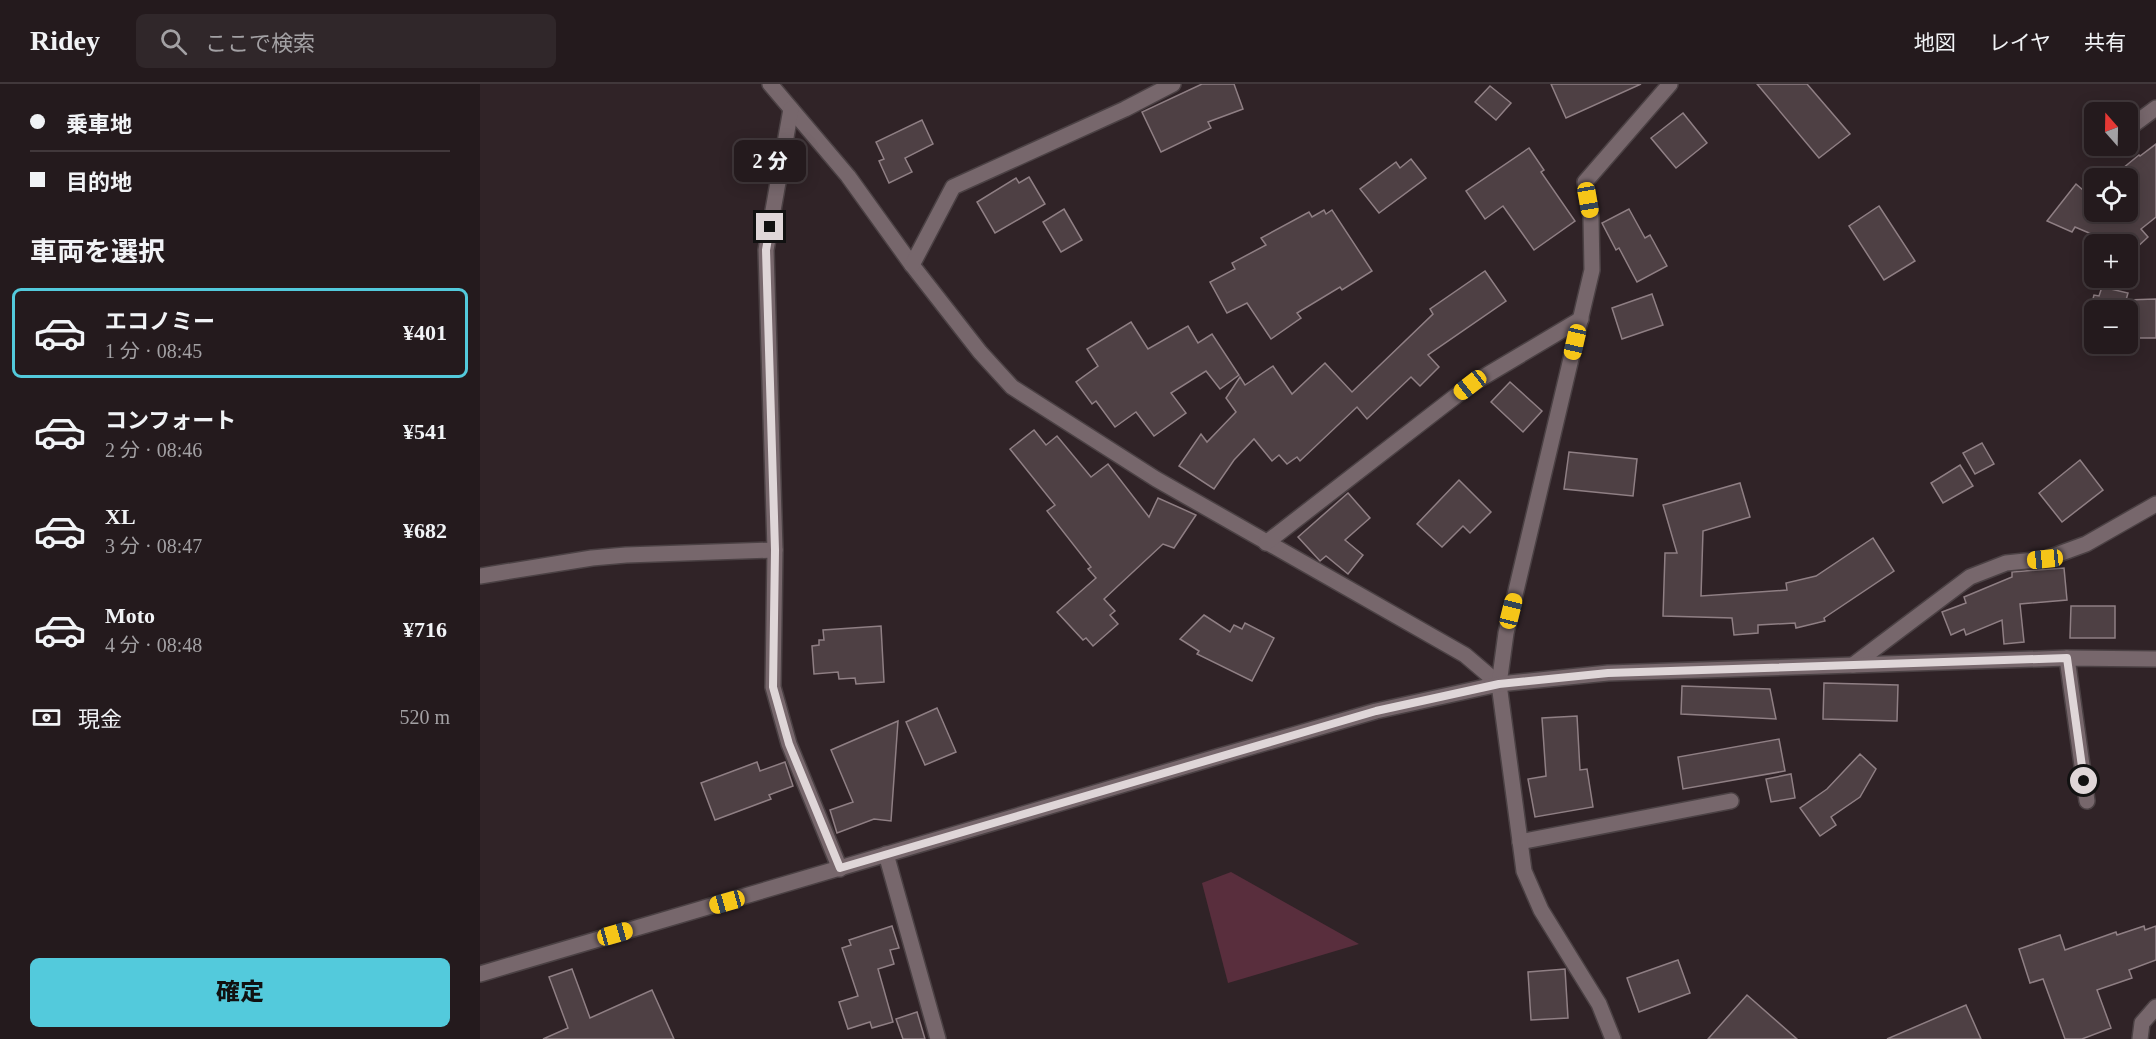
<!DOCTYPE html>
<html lang="ja">
<meta charset="utf-8">
<style>
body{margin:0;font-family:"Times New Roman","Noto Sans JP",serif;background:#30272a;color:#f1f3f6;height:100vh;display:flex;flex-direction:column;font-size:22px;white-space:nowrap}
*{box-sizing:border-box;margin:0}
p{font-size:20px;color:#a3a1a4}
.icon{flex:none;width:33px;height:33px;fill:none;stroke:currentColor;stroke-width:2;stroke-linecap:round;stroke-linejoin:round}
.map{position:relative;flex:1;overflow:hidden}
.panel{display:flex;flex-direction:column;background:#241a1d;width:480px}
.panel>*{flex:none}
.banner{display:grid;align-content:center;height:132px;padding:0 30px;background:#241a1d}
.needle{width:39px;rotate:340deg}
.buttons{position:absolute;left:1604px;top:18px;display:grid;gap:12px}
.buttons a{display:grid;place-items:center;width:54px;height:54px;border-radius:9px;background:#241a1d;box-shadow:0 3px 15px #0003,0 0 0 2px #41383b;font-size:30px}
.end{position:absolute;width:27px;height:27px;margin:-14px;border:8px solid #dfd6d8;background:#111;box-shadow:0 0 0 3px #111}
.from{border-radius:50%}
.bubble{position:absolute;height:42px;border-radius:9px;background:#241a1d;box-shadow:0 3px 15px #0003,0 0 0 2px #41383b;font-size:20px;font-weight:800;line-height:42px;text-align:center}
.car{position:absolute;width:18px;height:36px;margin:-18px -9px;border-radius:8px;box-shadow:0 0 4px 2px #0007;background:linear-gradient(#f5c518 24%,#345 0 40%,#f5c518 0 76%,#345 0 86%,#f5c518 0)}
.banner b{display:flex;align-items:center;gap:21px;height:57px;font-size:22px}
.banner b+b{border-top:2px solid #41383b}
.banner i{width:15px;height:15px;background:#f1f3f6}
ul{padding:0;list-style:none}
li{display:flex;align-items:center;gap:18px;height:90px;margin:0 12px 9px;padding:0 18px;border:3px solid transparent;border-radius:9px}
li div{flex:1}
li b{display:block;font-size:22px}
li em{font-style:normal;font-weight:800}
li.current{border-color:#53cadc}
li>.icon{width:54px;height:54px;stroke-width:1.5}
h2{padding:0 30px;font-size:27px;line-height:72px}
.pay{display:flex;align-items:center;gap:15px;height:66px;padding:0 30px;font-size:22px}
.pay p{margin-inline-start:auto}
.primary-button{display:flex;gap:12px;margin-top:auto;padding:12px 30px}
.primary-button a{flex:1;height:69px;border-radius:9px;background:#53cadc;color:#111;font-size:24px;font-weight:800;line-height:69px;text-align:center}
header{display:flex;align-items:center;gap:36px;box-sizing:border-box;height:84px;padding:0 30px;background:#241a1d;border-bottom:2px solid #41383b}
header strong{font-size:28px}
nav{display:flex;gap:33px;margin-inline-start:auto;font-size:21px}
.search{width:420px;height:54px;background:#30272a;display:flex;align-items:center;gap:15px;box-sizing:border-box;padding:0 21px;border-radius:9px;color:#a3a1a4;font-size:22px}
main{display:flex;flex:1;min-height:0}
.map>svg:first-child{display:block}
.green{fill:#592e3d}
.building{fill:#4e4044;stroke:#8f7f84;stroke-width:1.5}
.lines{fill:none;stroke-linecap:round;stroke-linejoin:round}
.minor-casing{stroke:#4b4144;stroke-width:18}
.tertiary-casing{stroke:#4b4144;stroke-width:18}
.minor{stroke:#77676c;stroke-width:15}
.tertiary{stroke:#77676c;stroke-width:15}
.route{stroke:#dfd6d8;stroke-width:8}
</style>
<header>
<strong>Ridey</strong>
<div class="search"><svg class="icon" aria-label="search" viewBox="0 0 24 24"><circle cx="10" cy="10" r="6"/><path d="M15 15l6 6"/></svg>ここで検索</div>
<nav><a>地図</a><a>レイヤ</a><a>共有</a></nav>
</header>
<main>
<section class="panel">
<div class="banner">
<b><i class="from"></i>乗車地</b>
<b><i></i>目的地</b>
</div>
<h2>車両を選択</h2>
<ul>
<li class="current"><svg class="icon" aria-label="car" viewBox="0 0 24 24"><path d="M5 17H2v-5l4-1 3-4h7l3 4 3 1v5h-3M9 17h6M6 11h13"/><circle cx="7" cy="17" r="2"/><circle cx="17" cy="17" r="2"/></svg><div><b>エコノミー</b><p>1 分 · 08:45</p></div><em>¥401</em></li>
<li><svg class="icon" aria-label="car" viewBox="0 0 24 24"><path d="M5 17H2v-5l4-1 3-4h7l3 4 3 1v5h-3M9 17h6M6 11h13"/><circle cx="7" cy="17" r="2"/><circle cx="17" cy="17" r="2"/></svg><div><b>コンフォート</b><p>2 分 · 08:46</p></div><em>¥541</em></li>
<li><svg class="icon" aria-label="car" viewBox="0 0 24 24"><path d="M5 17H2v-5l4-1 3-4h7l3 4 3 1v5h-3M9 17h6M6 11h13"/><circle cx="7" cy="17" r="2"/><circle cx="17" cy="17" r="2"/></svg><div><b>XL</b><p>3 分 · 08:47</p></div><em>¥682</em></li>
<li><svg class="icon" aria-label="car" viewBox="0 0 24 24"><path d="M5 17H2v-5l4-1 3-4h7l3 4 3 1v5h-3M9 17h6M6 11h13"/><circle cx="7" cy="17" r="2"/><circle cx="17" cy="17" r="2"/></svg><div><b>Moto</b><p>4 分 · 08:48</p></div><em>¥716</em></li>
</ul>
<div class="pay"><svg class="icon" aria-label="cash" viewBox="0 0 24 24"><path d="M3 7h18v10H3z"/><circle cx="12" cy="12" r="2"/></svg>現金<p>520 m</p></div>
<div class="primary-button"><a>確定</a></div>
</section>
<div class="map">
<svg width="1676" height="955" viewBox="0 0 1676 955">
<rect width="100%" height="100%" fill="#302327"/>
<!-- green -->
<polygon class="green" points="751,788 879,860 748,899 722,799"/>
<!-- building -->
<g class="building">
<polygon points="722,0 754,0 763,25 728,38 731,44 681,68 662,28"/>
<polygon points="1071,0 1161,0 1086,34"/>
<polygon points="1277,0 1327,0 1370,50 1339,74"/>
<polygon points="1010,2 1031,19 1016,36 995,18"/>
<polygon points="1203,29 1227,59 1196,84 1171,54"/>
<polygon points="442,36 453,60 425,74 432,88 409,99 399,77 404,75 396,58"/>
<polygon points="1676,60 1676,133 1661,145 1668,153 1652,168 1647,166 1647,160 1635,160 1595,143 1592,148 1567,137 1596,100 1610,112 1614,109 1614,128 1647,128 1647,94 1631,94 1659,71 1660,72"/>
<polygon points="1049,64 1064,86 1061,88 1095,137 1054,166 1023,122 1005,135 986,107"/>
<polygon points="931,75 946,94 899,129 880,105 916,78 920,84"/>
<polygon points="549,93 565,120 515,149 497,118 536,94 539,99"/>
<polygon points="1399,122 1435,177 1404,196 1369,142"/>
<polygon points="584,125 602,156 581,168 563,138"/>
<polygon points="1149,125 1165,154 1170,151 1187,182 1157,198 1139,164 1136,166 1122,139"/>
<polygon points="844,126 846,130 852,126 892,187 862,206 860,203 817,229 821,234 791,255 767,219 747,229 730,198 755,185 752,179 786,161 781,154 829,128 832,133"/>
<polygon points="1005,187 1026,217 948,271 959,283 940,302 931,293 887,335 877,323 820,377 817,373 807,380 799,371 792,377 774,355 754,376 734,405 699,382 721,350 727,358 756,328 746,314 760,293 765,301 793,282 812,310 845,279 872,308 953,230 950,225"/>
<polygon points="1622,203 1648,209 1646,216 1676,215 1676,254 1654,254 1647,252 1647,226 1614,226 1614,244 1606,241 1614,211 1619,212"/>
<polygon points="1172,210 1183,241 1142,255 1132,224"/>
<polygon points="651,238 668,265 708,242 718,259 732,250 759,291 740,305 726,287 691,309 706,329 674,352 656,328 635,343 616,317 612,320 596,298 618,282 607,265"/>
<polygon points="1030,298 1062,327 1043,348 1011,318"/>
<polygon points="554,346 566,361 577,352 611,393 628,380 669,433 678,414 716,431 694,464 683,460 624,515 635,527 630,531 638,540 613,562 606,554 603,556 577,528 616,494 608,485 611,483 567,427 575,421 530,365"/>
<polygon points="1502,359 1514,380 1495,390 1483,369"/>
<polygon points="1089,368 1157,375 1153,412 1084,405"/>
<polygon points="1600,376 1623,406 1582,438 1559,409"/>
<polygon points="1480,381 1493,402 1463,419 1451,399"/>
<polygon points="979,396 1011,428 990,449 983,442 962,463 937,440"/>
<polygon points="1260,399 1270,433 1223,447 1221,512 1307,506 1306,499 1336,492 1393,454 1414,487 1344,534 1345,537 1316,544 1315,539 1278,541 1278,549 1254,551 1252,534 1183,532 1185,469 1197,469 1183,421"/>
<polygon points="868,409 890,434 865,456 883,471 868,490 846,472 840,477 818,453"/>
<polygon points="1584,484 1587,516 1540,520 1544,558 1524,560 1522,536 1486,551 1484,545 1471,551 1462,528 1486,519 1484,513 1532,493 1532,488"/>
<polygon points="1591,522 1635,522 1635,554 1590,554"/>
<polygon points="724,531 750,548 754,541 762,545 765,539 794,554 772,597 717,570 719,567 700,555"/>
<polygon points="401,542 404,598 376,600 375,594 359,595 358,588 334,590 332,562 339,561 339,556 344,556 343,546"/>
<polygon points="1344,599 1418,601 1417,637 1343,635"/>
<polygon points="1202,602 1290,605 1296,635 1201,630"/>
<polygon points="457,624 476,668 445,681 426,638"/>
<polygon points="1097,632 1100,686 1107,685 1113,723 1055,733 1048,695 1066,692 1062,634"/>
<polygon points="418,637 411,737 394,735 357,749 350,726 373,718 351,666"/>
<polygon points="1299,655 1305,687 1203,705 1198,673"/>
<polygon points="1380,670 1396,685 1380,713 1351,733 1356,741 1340,752 1320,724 1347,705"/>
<polygon points="277,678 280,687 305,678 313,702 289,711 291,715 235,736 221,699"/>
<polygon points="1311,690 1315,714 1291,718 1286,695"/>
<polygon points="412,842 419,864 410,866 414,880 398,885 413,938 392,944 390,938 368,945 359,918 378,912 362,864 371,861 369,856"/>
<polygon points="1664,842 1665,846 1676,842 1676,876 1649,886 1652,894 1617,906 1631,944 1602,955 1585,955 1563,895 1550,899 1539,865 1580,851 1585,866 1636,848 1637,851"/>
<polygon points="1198,876 1210,909 1159,928 1147,894"/>
<polygon points="92,885 110,934 172,906 194,955 63,955 88,944 69,893"/>
<polygon points="1085,885 1088,934 1051,936 1048,888"/>
<polygon points="1267,911 1317,955 1228,955"/>
<polygon points="1486,921 1501,955 1407,955"/>
<polygon points="437,928 445,955 423,955 416,935"/>
</g>
<g class="lines">
<!-- minor casing -->
<g class="minor-casing">
<g id="minor">
<polyline points="290,0 368,92 432,181 500,268 532,303 676,395 985,571 1019,600"/>
<polyline points="311,25 286,166 295,466 293,603 309,660 360,785"/>
<polyline points="1649,44 1676,24"/>
<polyline points="432,181 473,103 645,25 693,0"/>
<polyline points="786,459 990,301 1101,235"/>
<polyline points="0,492 112,474 146,471 295,466"/>
<polyline points="1587,574 1607,717"/>
<polyline points="1373,581 1490,493 1526,479 1565,475 1606,460 1676,420"/>
<polyline points="1040,758 1251,717"/>
<polyline points="406,770 458,955"/>
<polyline points="1133,955 1119,920 1061,826 1044,787 1019,600 1026,549 1112,186 1111,133 1105,98 1190,0"/>
<polyline points="1660,955 1662,939 1676,923"/>
</g>
</g>
<!-- tertiary casing -->
<g class="tertiary-casing">
<polyline id="tertiary" points="0,890 740,672 896,627 1019,600 1128,589 1587,574 1676,575"/>
</g>
<!-- minor -->
<use href="#minor" class="minor"/>
<!-- tertiary -->
<use href="#tertiary" class="tertiary"/>
</g>
<g class="lines">
<!-- route -->
<polyline class="route" points="290,143 286,166 295,466 293,603 309,660 360,784 896,627 1019,600 1128,589 1587,574 1604,697"/>
</g>
</svg>
<div class="buttons">
<a><svg class="needle" viewBox="-14 -14 28 28"><path d="M0-13l5 13h-10z" fill="#e53935"/><path d="M0 13l5-13h-10z" fill="#a3a1a4"/></svg></a>
<a><svg class="icon" aria-label="locate" viewBox="0 0 24 24"><circle cx="12" cy="12" r="6"/><path d="M12 2v4M12 18v4M2 12h4M18 12h4"/></svg></a>
<a>+</a>
<a>−</a>
</div>
<i class="end from" style="left:1604px;top:697px"></i>
<i class="end" style="left:290px;top:143px"></i>
<div class="bubble" style="left:254px;top:56px;width:72px">2 分</div>
<i class="car" style="left:1108px;top:116px;rotate:170deg"></i>
<i class="car" style="left:1095px;top:258px;rotate:193deg"></i>
<i class="car" style="left:990px;top:301px;rotate:232deg"></i>
<i class="car" style="left:1565px;top:475px;rotate:264deg"></i>
<i class="car" style="left:1031px;top:527px;rotate:14deg"></i>
<i class="car" style="left:247px;top:818px;rotate:254deg"></i>
<i class="car" style="left:135px;top:850px;rotate:74deg"></i>
</div>
</main>
